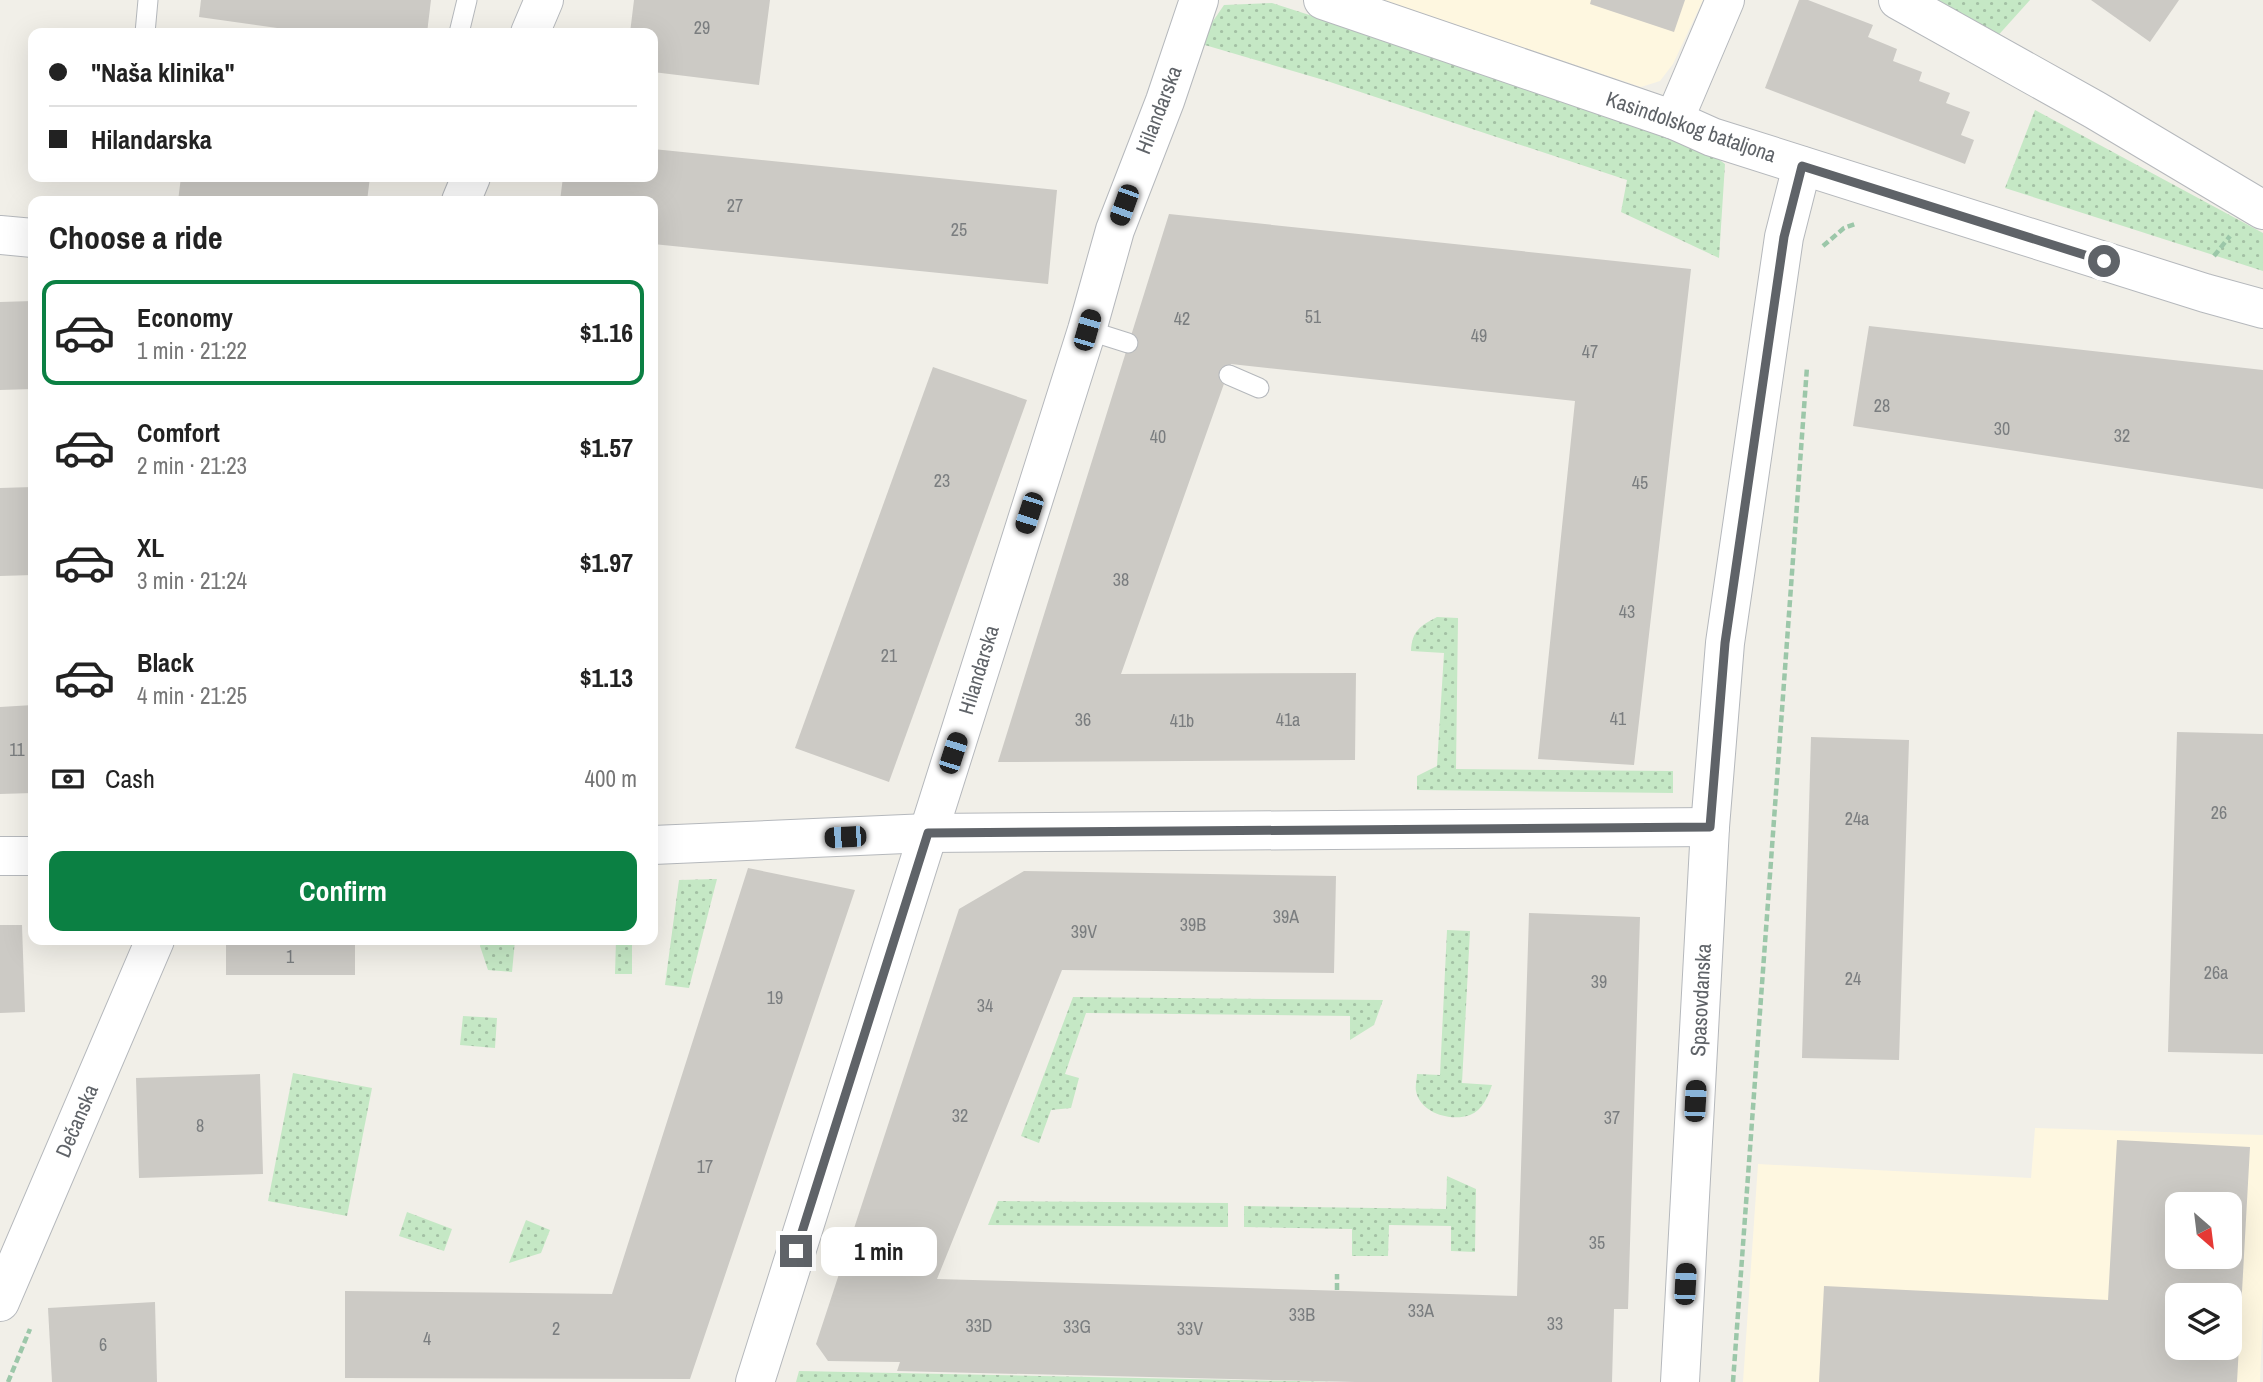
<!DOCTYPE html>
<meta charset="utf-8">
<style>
body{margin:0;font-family:"Archivo Narrow",sans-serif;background:#f6f6f6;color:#222;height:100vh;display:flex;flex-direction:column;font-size:26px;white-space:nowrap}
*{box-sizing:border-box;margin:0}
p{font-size:23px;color:#767676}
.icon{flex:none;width:38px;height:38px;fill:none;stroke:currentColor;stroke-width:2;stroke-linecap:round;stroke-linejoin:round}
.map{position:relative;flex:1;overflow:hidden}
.drawer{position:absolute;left:28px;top:196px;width:630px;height:749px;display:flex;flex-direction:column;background:#fff;border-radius:14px;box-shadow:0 7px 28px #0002}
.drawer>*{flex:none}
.top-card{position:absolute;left:28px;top:28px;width:630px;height:154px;border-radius:14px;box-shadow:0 7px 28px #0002;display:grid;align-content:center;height:154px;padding:0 21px;background:#fff}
.needle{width:46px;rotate:152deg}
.controls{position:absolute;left:2165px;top:1192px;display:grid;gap:14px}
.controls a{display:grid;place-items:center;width:77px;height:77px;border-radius:14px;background:#fff;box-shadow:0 7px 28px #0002;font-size:35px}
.end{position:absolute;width:32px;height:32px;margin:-16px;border:9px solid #5f6368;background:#fff;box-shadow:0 0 0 4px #fff}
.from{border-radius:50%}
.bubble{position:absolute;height:49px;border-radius:14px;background:#fff;box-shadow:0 7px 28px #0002;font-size:23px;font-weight:800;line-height:49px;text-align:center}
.car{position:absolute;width:21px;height:42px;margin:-21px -10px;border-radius:9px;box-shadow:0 0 5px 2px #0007;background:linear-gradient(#222 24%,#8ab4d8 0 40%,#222 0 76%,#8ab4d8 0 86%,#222 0)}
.top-card b{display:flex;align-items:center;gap:24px;height:66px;font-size:26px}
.top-card b+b{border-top:2px solid #e0e0e0}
.top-card i{width:18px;height:18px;background:#222}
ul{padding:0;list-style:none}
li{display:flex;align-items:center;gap:21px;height:105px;margin:0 14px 10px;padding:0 7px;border:4px solid transparent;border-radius:14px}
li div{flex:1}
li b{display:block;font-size:26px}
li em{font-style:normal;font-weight:800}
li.current{border-color:#0b8043}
li>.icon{width:63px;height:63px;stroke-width:1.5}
h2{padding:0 21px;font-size:32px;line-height:84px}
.pay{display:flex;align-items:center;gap:18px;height:77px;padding:0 21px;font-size:26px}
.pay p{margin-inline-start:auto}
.action{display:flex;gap:14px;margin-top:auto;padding:14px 21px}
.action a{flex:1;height:80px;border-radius:14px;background:#0b8043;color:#fff;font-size:28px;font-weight:800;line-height:80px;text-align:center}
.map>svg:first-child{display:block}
.commercial{fill:#fef7e0;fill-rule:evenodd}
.grass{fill:url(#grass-dots)}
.building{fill:#cccac5;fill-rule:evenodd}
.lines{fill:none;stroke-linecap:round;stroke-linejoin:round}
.service-casing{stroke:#b5b8bc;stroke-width:21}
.minor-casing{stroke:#b5b8bc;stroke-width:40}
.tertiary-casing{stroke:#b5b8bc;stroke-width:40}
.path{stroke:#9cc7a9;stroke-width:4.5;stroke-dasharray:7 3.5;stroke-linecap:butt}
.service{stroke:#fff;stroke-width:19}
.minor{stroke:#fff;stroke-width:38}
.tertiary{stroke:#fff;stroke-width:38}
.route{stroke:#5f6368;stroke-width:9}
.labels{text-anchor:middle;stroke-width:5;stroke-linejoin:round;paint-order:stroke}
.number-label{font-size:18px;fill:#7a7d7f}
.street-label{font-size:21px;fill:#5f6368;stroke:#fff}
</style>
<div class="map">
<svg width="2263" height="1382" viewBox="0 0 2263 1382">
<defs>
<pattern id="grass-dots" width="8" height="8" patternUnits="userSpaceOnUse" patternTransform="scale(1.75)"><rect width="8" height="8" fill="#c5e8c5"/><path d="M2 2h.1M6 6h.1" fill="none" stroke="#a3c0a4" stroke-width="1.8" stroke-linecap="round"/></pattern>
</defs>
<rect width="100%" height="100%" fill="#f1efe8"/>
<!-- commercial -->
<g class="commercial">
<polygon points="1383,0 1703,0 1673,64 1660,81 1641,87"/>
<path d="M 2035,1128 L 2263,1135 L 2263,1310 L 2260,1382 L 1743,1382 L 1758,1164 L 2031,1178 ZM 2177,1204 L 2230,1204 L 2230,1256 L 2177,1256 ZM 2177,1295 L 2230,1295 L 2230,1348 L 2177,1348 Z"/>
</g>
<!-- grass -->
<g class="grass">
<polygon points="1933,0 2030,0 1994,40"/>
<polygon points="1272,3 1687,136 1725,164 1719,258 1621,212 1627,180 1327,81 1198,43 1224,5"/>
<polygon points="2035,110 2263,233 2263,271 2005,188"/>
<path d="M 1437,617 L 1458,618 L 1456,769 L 1673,771 L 1673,793 L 1417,790 L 1417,776 L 1437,766 L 1444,653 L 1411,651 C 1412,631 1420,626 1437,617 Z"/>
<polygon points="717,879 689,988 665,985 679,880"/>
<path d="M 1447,930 L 1470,931 L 1462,1083 L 1492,1085 C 1488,1096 1483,1110 1470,1115 C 1451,1122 1420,1113 1416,1091 C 1415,1086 1417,1079 1417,1074 L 1440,1075 Z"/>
<polygon points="481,940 515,940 512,972 488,970 480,946"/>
<polygon points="616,940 632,940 632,974 615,974"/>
<polygon points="1073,997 1383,1000 1374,1025 1350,1040 1350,1016 1086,1013 1065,1074 1079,1078 1071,1108 1051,1110 1039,1143 1021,1136"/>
<polygon points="463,1016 497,1018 495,1048 460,1045"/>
<polygon points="293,1073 372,1088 347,1216 268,1201"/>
<polygon points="1447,1176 1476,1189 1475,1252 1451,1251 1451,1226 1389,1225 1388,1256 1352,1256 1352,1229 1244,1227 1244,1206 1446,1209"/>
<polygon points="998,1201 1228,1203 1228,1227 988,1225"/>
<polygon points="407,1212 452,1229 444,1251 399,1236"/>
<polygon points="526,1220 550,1230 541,1253 509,1263"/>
<polygon points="799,1371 1338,1382 796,1382"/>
</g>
<!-- building -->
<g class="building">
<polygon points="201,0 431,0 427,33 313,33 199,17"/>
<polygon points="634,0 770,0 759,85 653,72 653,33 630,33"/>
<polygon points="1591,0 1685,0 1674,32 1590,4"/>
<polygon points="1799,0 1808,0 1873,25 1868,37 1897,49 1893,61 1922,72 1919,81 1950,93 1946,103 1970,112 1961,135 1974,140 1965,164 1765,88"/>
<polygon points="2091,0 2179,0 2150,42"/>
<polygon points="653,149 1057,190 1048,284 653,244 653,201 560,201 563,177 653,177"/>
<polygon points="181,177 370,177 367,201 178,201"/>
<polygon points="1169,214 1691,269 1634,765 1538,759 1575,401 1231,364 1121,674 1356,673 1355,760 998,762"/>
<polygon points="33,301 33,389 0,390 0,302"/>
<polygon points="1869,326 2263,370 2263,489 1853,426"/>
<polygon points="933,367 1027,400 889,782 795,748"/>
<polygon points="33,487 33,575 0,576 0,488"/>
<polygon points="33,705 33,793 0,794 0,707"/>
<polygon points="2177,732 2263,734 2263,1054 2168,1052"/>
<polygon points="1811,737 1909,740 1899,1060 1802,1058"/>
<polygon points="748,868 855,890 690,1379 345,1378 345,1291 612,1294"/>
<polygon points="1024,871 1336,876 1334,973 1062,970 937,1279 1517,1296 1529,913 1640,917 1628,1309 1614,1309 1612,1382 1355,1382 897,1371 900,1362 828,1361 816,1344 959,909"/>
<polygon points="0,925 22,925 25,1012 0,1013"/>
<rect x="226" y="940" width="129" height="35"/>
<polygon points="260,1074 263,1174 139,1178 136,1078"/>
<path d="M 2117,1140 L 2250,1147 L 2237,1382 L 1819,1382 L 1824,1286 L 2108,1300 ZM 2177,1204 L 2230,1204 L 2230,1256 L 2177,1256 ZM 2177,1295 L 2230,1295 L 2230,1348 L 2177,1348 Z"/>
<polygon points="155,1302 157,1382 52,1382 48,1308"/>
</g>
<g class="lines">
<!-- service casing -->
<g class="service-casing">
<g id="service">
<polyline points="145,33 148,0"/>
<polyline points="459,33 467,0"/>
<polyline points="1087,330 1128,343"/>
<polyline points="1229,375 1259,388"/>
</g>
</g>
<!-- minor casing -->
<g class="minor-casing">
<g id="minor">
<polyline points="1898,0 2095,110 2263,210"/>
<polyline points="1674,120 1725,0"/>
<polyline points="0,235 33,238"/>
<polyline points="653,845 928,833 1710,827"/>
<polyline points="0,856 33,856"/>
<polyline points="755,1382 1087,330 1115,230 1165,101 1199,0"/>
</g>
</g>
<!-- tertiary casing -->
<g class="tertiary-casing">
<g id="tertiary">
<polyline points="1323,0 1674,120 1712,137 2205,293 2263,309"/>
<polyline points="530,33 544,0"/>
<polyline points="461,201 471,177"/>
<polyline points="0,1302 155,940"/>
<polyline points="1680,1382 1710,827 1725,643 1784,237 1802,166"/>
</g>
</g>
<!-- path -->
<g class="path">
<polyline points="1823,246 1844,228 1855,224"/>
<polyline points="2214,256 2230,236"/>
<polyline points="1337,1290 1337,1274"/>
<polyline points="8,1382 30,1329"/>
<polyline points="1733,1382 1807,367"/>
</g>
<!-- service -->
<use href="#service" class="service"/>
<!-- minor -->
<use href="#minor" class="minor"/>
<!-- tertiary -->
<use href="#tertiary" class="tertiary"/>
</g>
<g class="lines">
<!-- route -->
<polyline class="route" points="796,1251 928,833 1710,827 1725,643 1784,237 1802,166 2104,261"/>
</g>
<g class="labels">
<!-- number labels -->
<g class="number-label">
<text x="702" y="34">29</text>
<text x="735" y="212">27</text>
<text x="959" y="236">25</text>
<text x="1313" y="323">51</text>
<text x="1182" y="325">42</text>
<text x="1479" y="342">49</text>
<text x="1590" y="358">47</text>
<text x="1882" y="412">28</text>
<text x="2002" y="435">30</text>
<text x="2122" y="442">32</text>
<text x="1158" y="443">40</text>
<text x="942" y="487">23</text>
<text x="1640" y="489">45</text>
<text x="1121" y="586">38</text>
<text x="1627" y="618">43</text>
<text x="889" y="662">21</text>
<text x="1618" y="725">41</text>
<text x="1083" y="726">36</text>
<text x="1288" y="726">41a</text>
<text x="1182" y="727">41b</text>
<text x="17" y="756">11</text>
<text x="2219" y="819">26</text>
<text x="1857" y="825">24a</text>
<text x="1286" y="923">39A</text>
<text x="1193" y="931">39B</text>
<text x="1084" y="938">39V</text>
<text x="290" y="963">1</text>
<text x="2216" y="979">26a</text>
<text x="1853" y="985">24</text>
<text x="1599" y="988">39</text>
<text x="775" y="1004">19</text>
<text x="985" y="1012">34</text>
<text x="960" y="1122">32</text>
<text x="1612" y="1124">37</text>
<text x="200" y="1132">8</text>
<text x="705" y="1173">17</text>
<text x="1597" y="1249">35</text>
<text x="1421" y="1317">33A</text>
<text x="1302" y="1321">33B</text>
<text x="1555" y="1330">33</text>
<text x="979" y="1332">33D</text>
<text x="1077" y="1333">33G</text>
<text x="556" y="1335">2</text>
<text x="1190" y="1335">33V</text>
<text x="427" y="1345">4</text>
<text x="103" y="1351">6</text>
</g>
<!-- street labels -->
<g class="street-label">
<text transform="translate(1159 110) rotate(-69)" y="7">Hilandarska</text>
<text transform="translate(1691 127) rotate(19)" y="7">Kasindolskog bataljona</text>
<text transform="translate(979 670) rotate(-73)" y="7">Hilandarska</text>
<text transform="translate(1701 1000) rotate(-87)" y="7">Spasovdanska</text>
<text transform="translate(77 1121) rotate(-67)" y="7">Dečanska</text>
</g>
</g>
</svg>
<div class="controls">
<a><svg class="needle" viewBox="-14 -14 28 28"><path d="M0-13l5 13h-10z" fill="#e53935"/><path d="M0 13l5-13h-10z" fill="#767676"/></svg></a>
<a><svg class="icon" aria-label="layers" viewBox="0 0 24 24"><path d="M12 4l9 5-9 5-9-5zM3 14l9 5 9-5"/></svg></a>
</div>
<i class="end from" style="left:2104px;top:261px"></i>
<i class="end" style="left:796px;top:1251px"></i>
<div class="bubble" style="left:821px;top:1227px;width:116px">1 min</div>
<i class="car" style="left:1124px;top:205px;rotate:200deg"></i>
<i class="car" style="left:1087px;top:330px;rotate:16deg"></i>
<i class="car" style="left:1029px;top:513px;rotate:198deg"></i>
<i class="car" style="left:953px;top:753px;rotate:18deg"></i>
<i class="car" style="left:845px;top:837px;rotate:267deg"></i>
<i class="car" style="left:1695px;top:1101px;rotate:3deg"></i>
<i class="car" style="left:1685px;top:1284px;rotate:3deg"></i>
<div class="top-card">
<b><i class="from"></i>&quot;Naša klinika&quot;</b>
<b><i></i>Hilandarska</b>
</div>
<section class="drawer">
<h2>Choose a ride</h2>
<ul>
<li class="current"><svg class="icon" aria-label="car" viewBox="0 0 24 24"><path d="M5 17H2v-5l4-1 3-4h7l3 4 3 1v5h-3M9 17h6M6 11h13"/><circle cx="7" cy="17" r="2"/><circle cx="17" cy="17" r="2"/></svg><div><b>Economy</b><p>1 min · 21:22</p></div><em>$1.16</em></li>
<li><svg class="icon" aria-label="car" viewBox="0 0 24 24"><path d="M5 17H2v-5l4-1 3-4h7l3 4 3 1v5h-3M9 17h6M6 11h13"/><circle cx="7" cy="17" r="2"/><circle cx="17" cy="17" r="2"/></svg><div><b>Comfort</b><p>2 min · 21:23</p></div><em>$1.57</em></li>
<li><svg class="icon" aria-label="car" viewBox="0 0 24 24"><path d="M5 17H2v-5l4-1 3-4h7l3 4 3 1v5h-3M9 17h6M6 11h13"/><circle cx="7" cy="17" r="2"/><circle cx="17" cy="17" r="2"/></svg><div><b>XL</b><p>3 min · 21:24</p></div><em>$1.97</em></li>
<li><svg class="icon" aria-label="car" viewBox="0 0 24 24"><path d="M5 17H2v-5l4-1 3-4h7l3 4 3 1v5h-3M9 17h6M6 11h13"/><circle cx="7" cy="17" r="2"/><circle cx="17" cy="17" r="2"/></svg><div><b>Black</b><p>4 min · 21:25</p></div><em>$1.13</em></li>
</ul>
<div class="pay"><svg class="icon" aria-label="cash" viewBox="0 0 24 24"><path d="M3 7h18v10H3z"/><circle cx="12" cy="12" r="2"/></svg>Cash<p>400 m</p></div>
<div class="action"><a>Confirm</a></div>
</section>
</div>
